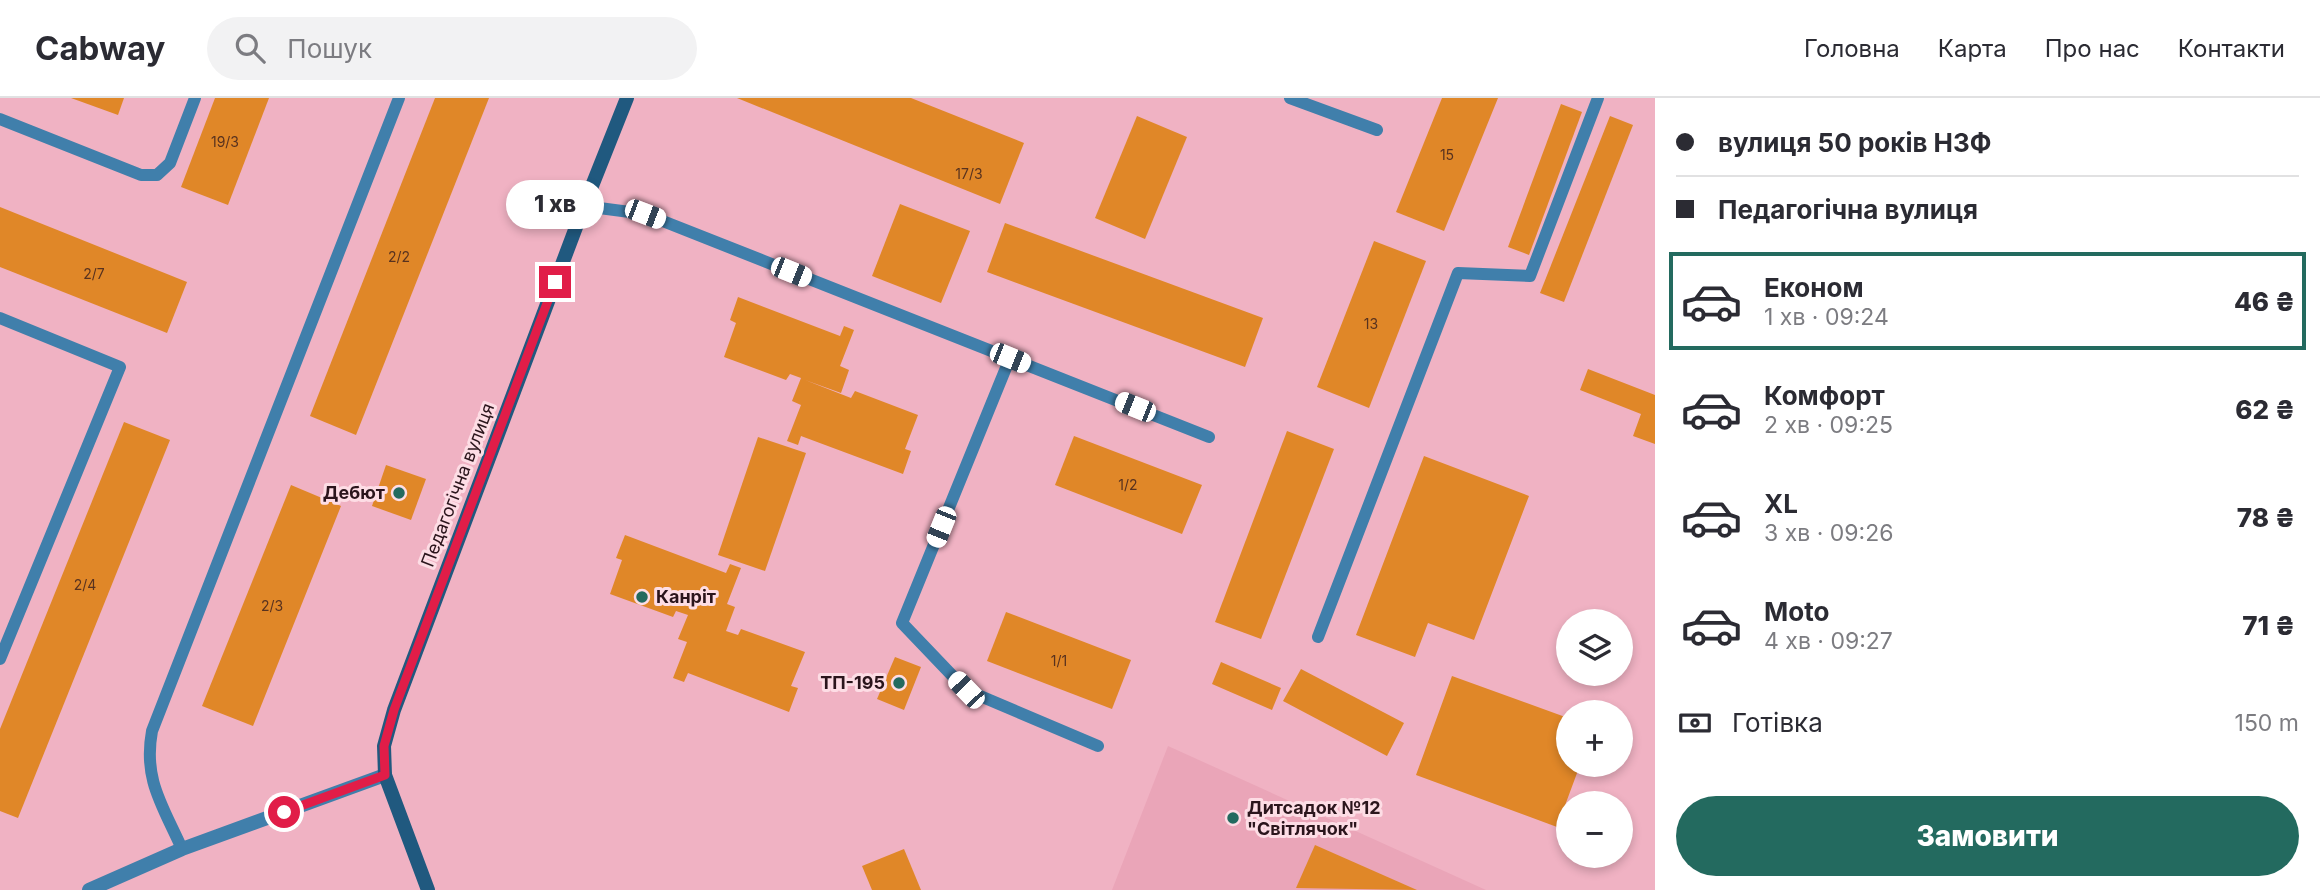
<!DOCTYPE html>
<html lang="uk">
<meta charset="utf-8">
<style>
body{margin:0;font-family:Inter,sans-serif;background:#f2f2f3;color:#2b2b33;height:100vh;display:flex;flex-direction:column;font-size:26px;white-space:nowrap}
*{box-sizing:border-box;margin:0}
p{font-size:23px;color:#7c7c81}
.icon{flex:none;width:38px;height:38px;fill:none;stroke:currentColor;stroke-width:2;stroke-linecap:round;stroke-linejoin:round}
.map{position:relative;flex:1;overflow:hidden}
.panel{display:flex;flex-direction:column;background:#fff;width:665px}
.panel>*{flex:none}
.banner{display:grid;align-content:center;height:154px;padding:0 21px;background:#fff}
.controls{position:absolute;left:1556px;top:511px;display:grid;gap:14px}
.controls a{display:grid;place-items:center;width:77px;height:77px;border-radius:50%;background:#fff;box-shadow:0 4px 10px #0003;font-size:35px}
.end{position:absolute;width:32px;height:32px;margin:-16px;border:9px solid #e11d48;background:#fff;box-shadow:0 0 0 4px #fff}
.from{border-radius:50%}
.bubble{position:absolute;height:49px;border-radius:24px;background:#fff;box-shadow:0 4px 10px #0003;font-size:23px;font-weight:800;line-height:49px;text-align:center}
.car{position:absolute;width:21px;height:42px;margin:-21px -10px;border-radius:9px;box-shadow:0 0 5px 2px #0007;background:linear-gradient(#fff 24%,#345 0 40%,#fff 0 76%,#345 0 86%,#fff 0)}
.banner b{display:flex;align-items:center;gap:24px;height:66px;font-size:26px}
.banner b+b{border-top:2px solid #e1e1e2}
.banner i{width:18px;height:18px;background:#2b2b33}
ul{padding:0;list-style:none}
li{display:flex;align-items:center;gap:21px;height:98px;margin:0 14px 10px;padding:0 7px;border:4px solid transparent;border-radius:0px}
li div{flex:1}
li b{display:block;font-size:26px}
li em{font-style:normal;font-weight:800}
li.current{border-color:#236a5f}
li>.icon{width:63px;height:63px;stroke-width:1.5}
.pay{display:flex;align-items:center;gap:18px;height:77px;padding:0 21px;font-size:26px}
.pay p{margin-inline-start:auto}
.primary-button{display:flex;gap:14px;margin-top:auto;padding:14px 21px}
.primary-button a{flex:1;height:80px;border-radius:42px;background:#236a5f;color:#fff;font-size:28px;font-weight:800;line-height:80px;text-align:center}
header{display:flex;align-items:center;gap:42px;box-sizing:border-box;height:98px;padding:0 35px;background:#fff;border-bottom:2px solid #e1e1e2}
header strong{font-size:33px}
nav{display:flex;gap:38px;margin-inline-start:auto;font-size:24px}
.search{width:490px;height:63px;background:#f2f2f3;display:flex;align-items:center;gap:18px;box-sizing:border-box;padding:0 24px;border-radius:38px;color:#7c7c81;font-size:26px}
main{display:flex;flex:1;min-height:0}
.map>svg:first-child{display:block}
.built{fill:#eaa5b8}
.building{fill:#e08728}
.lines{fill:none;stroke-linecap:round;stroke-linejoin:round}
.lane{stroke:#407fab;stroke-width:12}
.street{stroke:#407fab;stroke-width:14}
.secondary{stroke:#20597f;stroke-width:14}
.route{stroke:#e11d48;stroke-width:9}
.poi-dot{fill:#236a5f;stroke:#fddde5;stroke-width:2.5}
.labels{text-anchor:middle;stroke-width:6;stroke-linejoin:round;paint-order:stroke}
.number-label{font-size:14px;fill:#58321f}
.street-label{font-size:18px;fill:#2b151c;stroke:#fddde5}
.poi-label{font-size:18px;font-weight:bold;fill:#2b151c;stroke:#fddde5;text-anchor:end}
</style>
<header>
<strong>Cabway</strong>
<div class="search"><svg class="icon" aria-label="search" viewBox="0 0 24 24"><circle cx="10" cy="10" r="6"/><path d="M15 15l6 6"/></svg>Пошук</div>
<nav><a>Головна</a><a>Карта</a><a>Про нас</a><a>Контакти</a></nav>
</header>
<main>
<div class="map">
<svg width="1655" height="792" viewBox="0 0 1655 792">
<rect width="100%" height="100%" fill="#f0b2c3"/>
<!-- built -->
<polygon class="built" points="1168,648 1486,792 1112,792"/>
<!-- building -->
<g class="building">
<polygon points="71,0 124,0 118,17"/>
<polygon points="215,0 269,0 228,107 181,89"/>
<polygon points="435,0 489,0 356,337 310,318"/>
<polygon points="737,0 911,0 1024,45 1000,106"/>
<polygon points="1442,0 1498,0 1444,133 1396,114"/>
<polygon points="1561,6 1582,14 1529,157 1508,149"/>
<polygon points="1137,18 1187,39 1145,141 1095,120"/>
<polygon points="1610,18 1633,27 1564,204 1540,195"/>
<polygon points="900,106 970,133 941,205 872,178"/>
<polygon points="0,109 187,184 167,235 0,169"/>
<polygon points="1005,125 1263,220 1245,269 987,174"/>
<polygon points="1374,143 1426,163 1369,310 1317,289"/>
<polygon points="738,199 840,238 844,228 854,232 840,268 849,272 841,295 805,282 851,300 855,293 918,317 905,351 911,353 903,376 801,338 798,347 787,343 801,307 792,303 801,280 790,276 786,282 724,259 736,225 730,222"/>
<polygon points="1588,271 1655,297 1655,346 1633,338 1641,316 1580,292"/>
<polygon points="124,324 170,342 18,720 0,713 0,631"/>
<polygon points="1287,333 1334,351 1261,541 1215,524"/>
<polygon points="1074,338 1202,387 1182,436 1055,387"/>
<polygon points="758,339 806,355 765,473 718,457"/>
<polygon points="1424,358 1529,398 1474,542 1428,525 1415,559 1356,537"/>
<polygon points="386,367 426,381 411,422 372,408"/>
<polygon points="291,387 341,408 253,628 202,608"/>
<polygon points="625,437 726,475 730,466 741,470 727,506 735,509 726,533 738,537 741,531 805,554 791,588 798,590 789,614 688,575 684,584 673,580 687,544 678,541 688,517 676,513 673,519 610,496 622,462 616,460"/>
<polygon points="1006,514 1131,562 1112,611 987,563"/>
<polygon points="895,559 921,569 904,612 877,601"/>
<polygon points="1221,564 1281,590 1272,612 1212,586"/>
<polygon points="1301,571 1404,625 1387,658 1283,603"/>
<polygon points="1452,578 1568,620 1568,667 1580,667 1557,729 1416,677"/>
<polygon points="1315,747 1417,792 1296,790"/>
<polygon points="904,751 921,792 872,792 862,768"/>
</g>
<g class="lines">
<!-- lane -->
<g class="lane">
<polyline points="1290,0 1377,32"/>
<polyline points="0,21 141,77 157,77 170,65 195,0"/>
<polyline points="584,108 645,116 1209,339"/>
<polyline points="0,220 120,269 0,561"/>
<polyline points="1010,260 902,525 966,592 1098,648"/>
<polyline points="1318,539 1458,175 1530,178 1598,0"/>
<path d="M 182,751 C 163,708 143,682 152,633 L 399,0"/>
</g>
<!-- street -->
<polyline class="street" points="89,792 182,751 385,677"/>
<!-- secondary -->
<polyline class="secondary" points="428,792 385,677 384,648 394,612 584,108 627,0"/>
</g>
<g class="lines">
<!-- route -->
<polyline class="route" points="284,714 385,677 384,648 394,612 555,184"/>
</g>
<!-- markers -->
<g class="poi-dot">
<circle cx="399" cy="395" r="7"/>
<circle cx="642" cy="499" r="7"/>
<circle cx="899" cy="585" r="7"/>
<circle cx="1233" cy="720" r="7"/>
</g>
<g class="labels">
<!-- number labels -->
<g class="number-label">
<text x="225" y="49">19/3</text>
<text x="1447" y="62">15</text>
<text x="969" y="81">17/3</text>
<text x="399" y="164">2/2</text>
<text x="94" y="181">2/7</text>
<text x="1371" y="231">13</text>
<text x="1128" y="392">1/2</text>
<text x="85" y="492">2/4</text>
<text x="272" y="513">2/3</text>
<text x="1059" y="568">1/1</text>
</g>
<!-- street labels -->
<g class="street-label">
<text transform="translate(458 387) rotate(-69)" y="6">Педагогічна вулиця</text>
</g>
<!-- poi labels -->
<g class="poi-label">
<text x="385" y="401">Дебют</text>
<text x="656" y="505" text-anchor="start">Канріт</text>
<text x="885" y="591">ТП-195</text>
<text x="1247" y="716" text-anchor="start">Дитсадок №12<tspan x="1247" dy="21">"Світлячок"</tspan></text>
</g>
</g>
</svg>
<div class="controls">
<a><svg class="icon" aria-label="layers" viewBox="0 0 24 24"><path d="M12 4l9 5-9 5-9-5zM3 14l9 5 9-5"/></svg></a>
<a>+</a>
<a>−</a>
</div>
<i class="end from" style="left:284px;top:714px"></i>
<i class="end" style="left:555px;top:184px"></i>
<div class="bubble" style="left:506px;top:82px;width:98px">1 хв</div>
<i class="car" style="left:645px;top:116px;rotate:111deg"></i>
<i class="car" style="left:791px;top:174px;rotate:112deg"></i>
<i class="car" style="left:1010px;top:260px;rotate:112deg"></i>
<i class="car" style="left:1135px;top:309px;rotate:292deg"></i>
<i class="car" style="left:941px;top:429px;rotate:202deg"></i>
<i class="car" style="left:966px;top:592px;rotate:316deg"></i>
</div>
<section class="panel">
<div class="banner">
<b><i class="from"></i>вулиця 50 років НЗФ</b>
<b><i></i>Педагогічна вулиця</b>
</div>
<ul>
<li class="current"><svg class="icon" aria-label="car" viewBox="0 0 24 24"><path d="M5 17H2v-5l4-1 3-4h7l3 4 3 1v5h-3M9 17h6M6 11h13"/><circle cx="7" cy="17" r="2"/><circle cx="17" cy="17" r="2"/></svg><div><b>Економ</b><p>1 хв · 09:24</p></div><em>46 ₴</em></li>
<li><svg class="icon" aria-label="car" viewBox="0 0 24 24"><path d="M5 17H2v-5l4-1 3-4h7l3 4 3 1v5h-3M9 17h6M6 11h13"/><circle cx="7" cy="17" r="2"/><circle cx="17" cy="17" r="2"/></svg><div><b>Комфорт</b><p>2 хв · 09:25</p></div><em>62 ₴</em></li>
<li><svg class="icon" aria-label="car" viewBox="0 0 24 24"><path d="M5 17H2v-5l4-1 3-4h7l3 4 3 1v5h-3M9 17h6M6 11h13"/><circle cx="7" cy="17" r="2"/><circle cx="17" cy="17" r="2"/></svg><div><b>XL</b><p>3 хв · 09:26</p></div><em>78 ₴</em></li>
<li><svg class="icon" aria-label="car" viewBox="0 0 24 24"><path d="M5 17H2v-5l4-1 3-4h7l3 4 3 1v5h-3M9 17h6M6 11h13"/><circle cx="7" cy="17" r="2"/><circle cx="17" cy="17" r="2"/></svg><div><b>Moto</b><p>4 хв · 09:27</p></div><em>71 ₴</em></li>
</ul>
<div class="pay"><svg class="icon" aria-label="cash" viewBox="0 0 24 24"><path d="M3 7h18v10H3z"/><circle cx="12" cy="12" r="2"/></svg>Готівка<p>150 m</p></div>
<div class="primary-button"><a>Замовити</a></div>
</section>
</main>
